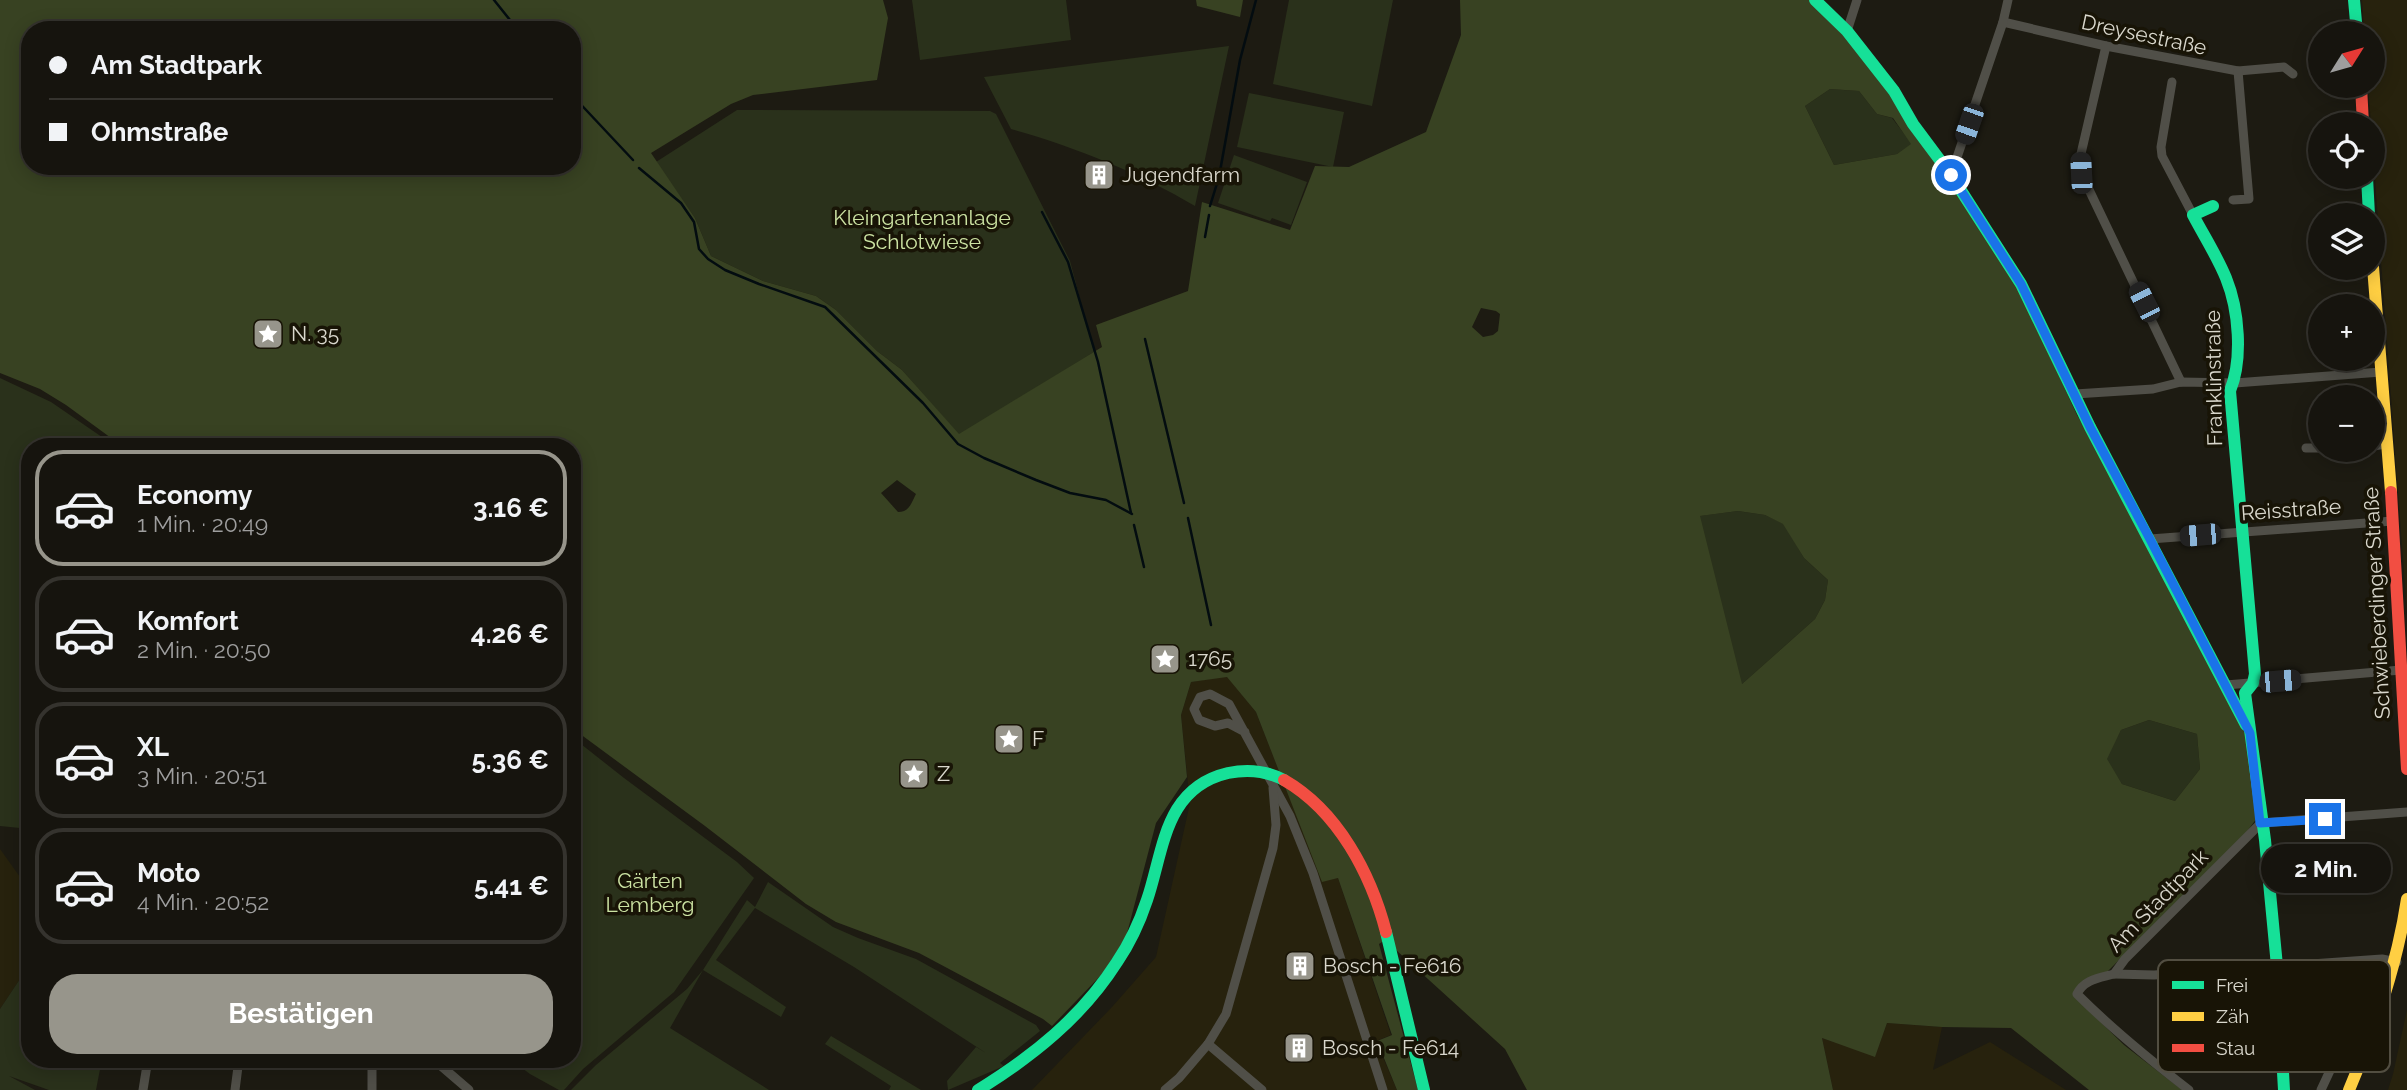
<!DOCTYPE html>
<html lang="de">
<meta charset="utf-8">
<style>
body{margin:0;font-family:Raleway,sans-serif;background:#23211c;color:#f1f3f6;height:100vh;display:flex;flex-direction:column;font-size:26px;white-space:nowrap}
*{box-sizing:border-box;margin:0}
p{font-size:23px;color:#9e9e9e}
.icon{flex:none;width:38px;height:38px;fill:none;stroke:currentColor;stroke-width:2;stroke-linecap:round;stroke-linejoin:round}
.map{position:relative;flex:1;overflow:hidden}
.drawer{position:absolute;left:21px;top:438px;width:560px;height:630px;display:flex;flex-direction:column;background:#16140e;border-radius:28px;box-shadow:0 4px 18px #0003,0 0 0 2px #35332e}
.drawer>*{flex:none}
.top-card{position:absolute;left:21px;top:21px;width:560px;height:154px;border-radius:28px;box-shadow:0 4px 18px #0003,0 0 0 2px #35332e;display:grid;align-content:center;height:154px;padding:0 28px;background:#16140e}
.needle{width:46px;rotate:53deg}
.controls{position:absolute;left:2308px;top:21px;display:grid;gap:14px}
.controls a{display:grid;place-items:center;width:77px;height:77px;border-radius:50%;background:#16140e;box-shadow:0 4px 18px #0003,0 0 0 2px #35332e;font-size:35px}
.end{position:absolute;width:32px;height:32px;margin:-16px;border:9px solid #1a73e8;background:#fff;box-shadow:0 0 0 4px #fff}
.from{border-radius:50%}
.bubble{position:absolute;height:49px;border-radius:24px;background:#16140e;box-shadow:0 4px 18px #0003,0 0 0 2px #35332e;font-size:23px;font-weight:700;line-height:49px;text-align:center}
.car{position:absolute;width:21px;height:42px;margin:-21px -10px;border-radius:9px;box-shadow:0 0 5px 2px #0007;background:linear-gradient(#222 24%,#8ab4d8 0 40%,#222 0 76%,#8ab4d8 0 86%,#222 0)}
.top-card b{display:flex;align-items:center;gap:24px;height:66px;font-size:26px}
.top-card b+b{border-top:2px solid #35332e}
.top-card i{width:18px;height:18px;background:#f1f3f6}
ul{padding:12px 0 0;list-style:none}
li{display:flex;align-items:center;gap:21px;height:116px;margin:0 14px 10px;padding:0 14px;border:4px solid #35332e;border-radius:28px}
li div{flex:1}
li b{display:block;font-size:26px}
li em{font-style:normal;font-weight:700}
li.current{border-color:#97958b}
li>.icon{width:63px;height:63px;stroke-width:1.5}
.button{display:flex;gap:14px;margin-top:auto;padding:14px 28px}
.button a{flex:1;height:80px;border-radius:28px;background:#97958b;color:#fff;font-size:28px;font-weight:700;line-height:80px;text-align:center}
.map>svg:first-child{display:block}
.built{fill:#27220d}
.green{fill:#2a311b}
.forest{fill:#384222;fill-rule:evenodd}
.lines{fill:none;stroke-linecap:round;stroke-linejoin:round}
.stream{stroke:#030c10;stroke-width:2.5}
.street{stroke:#504f48;stroke-width:9}
.fast{stroke:#16e098;stroke-width:12}
.slow{stroke:#ffcf43;stroke-width:12}
.jam{stroke:#f24e42;stroke-width:12}
.route{stroke:#1a73e8;stroke-width:9}
.labels{text-anchor:middle;stroke-width:7;stroke-linejoin:round;paint-order:stroke}
.street-label{font-size:21px;fill:#d9d7cc;stroke:#181406}
.poi-label{font-size:21px;fill:#d9d7cc;stroke:#181406;text-anchor:start}
.park-label{font-size:21px;fill:#cce3a3;stroke:#181406}
.key{fill:#181406;stroke:#524e41;stroke-width:2}
.key-label{font-size:19px;fill:#d9d7cc}
</style>
<div class="map">
<svg width="2407" height="1090" viewBox="0 0 2407 1090">
<rect width="100%" height="100%" fill="#1d1b12"/>
<!-- built -->
<g class="built">
<polygon points="2362,0 2407,0 2407,613 2373,152 2373,124 2371,124 2368,86 2373,86 2373,33 2364,33"/>
<polygon points="1227,676 1256,712 1322,881 1338,878 1391,1035 1376,1041 1397,1090 1032,1090 1112,1007 1156,957 1190,803 1181,715 1191,682"/>
<polygon points="0,849 30,891 30,964 0,1009"/>
<polygon points="2407,1010 2407,1090 2388,1090 2393,1074"/>
<polygon points="1887,1023 1942,1027 1933,1070 1990,1042 2066,1090 1833,1090 1822,1038 1875,1056"/>
</g>
<!-- green -->
<g class="green">
<polygon points="912,0 1066,0 1071,40 920,60"/>
<polygon points="1289,0 1393,0 1372,106 1273,84"/>
<path d="M 1229,46 L 1195,206 C 1140,173 1073,146 1011,129 L 984,77 Z"/>
<polygon points="1830,89 1859,91 1877,114 1892,118 1912,144 1897,154 1834,165 1805,106"/>
<polygon points="1249,93 1344,112 1333,167 1237,147"/>
<polygon points="737,110 990,111 996,114 1070,261 1094,352 959,435 902,370 877,351 836,310 816,296 763,281 711,256 695,218 656,162"/>
<polygon points="1234,155 1307,182 1291,225 1272,218 1270,221 1218,203"/>
<polygon points="0,378 51,402 115,446 30,446 30,829 0,826"/>
<polygon points="1738,511 1765,515 1784,524 1804,558 1828,580 1825,600 1815,619 1741,685 1699,516"/>
<polygon points="2149,720 2197,734 2200,769 2175,801 2122,784 2106,759 2121,730"/>
<polygon points="572,737 624,778 737,862 754,878 674,992 583,1069 564,1090 559,1090 530,1074 510,1059 572,1059"/>
<polygon points="768,882 833,927 858,938 916,959 1036,1025 1040,1031 1000,1063 1004,1066 948,1090 947,1081 976,1047 986,1053 854,967 755,908 716,960 786,1007 781,1017 703,970 670,1028 769,1090 571,1090 596,1065 687,989 703,970 747,900 755,907"/>
<polygon points="30,964 30,1059 102,1059 96,1090 49,1090 9,1076 35,1090 0,1090 0,1009"/>
<polygon points="831,1036 921,1090 889,1090 891,1086 825,1044"/>
</g>
<!-- forest -->
<g class="forest">
<path d="M 0,0 L 883,0 L 888,18 L 877,80 L 753,95 L 731,104 L 651,153 L 695,218 L 711,256 L 763,281 L 816,296 L 836,310 L 877,351 L 902,370 L 959,434 L 1102,347 L 1096,325 L 1188,291 L 1202,202 L 1290,230 L 1315,166 L 1349,167 L 1426,132 L 1461,35 L 1460,0 L 1810,0 L 1842,30 L 1886,87 L 2016,283 L 2077,415 L 2146,538 L 2247,736 L 2257,818 L 2245,834 L 2108,971 L 2074,996 L 2124,1045 L 2182,1090 L 2089,1090 L 2011,1028 L 1942,1027 L 1887,1023 L 1875,1057 L 1822,1038 L 1833,1090 L 1527,1090 L 1505,1049 L 1385,940 L 1379,944 L 1418,1090 L 1397,1090 L 1377,1041 L 1392,1035 L 1338,878 L 1322,882 L 1256,712 L 1227,677 L 1191,682 L 1181,715 L 1187,777 L 1156,823 L 1126,937 L 1103,973 L 1052,1026 L 1043,1019 L 919,953 L 836,922 L 806,904 L 705,826 L 572,728 L 572,446 L 122,446 L 66,405 L 40,389 L 0,373 ZM 30,30 L 572,30 L 572,166 L 30,166 ZM 1830,89 L 1859,91 L 1877,114 L 1893,118 L 1911,144 L 1897,154 L 1834,165 L 1805,106 ZM 1481,308 L 1496,311 L 1500,314 L 1498,331 L 1493,335 L 1483,337 L 1472,327 ZM 897,480 L 916,494 C 911,504 909,512 898,512 L 881,493 ZM 1738,511 L 1765,515 L 1783,524 L 1804,558 L 1828,580 L 1825,600 L 1815,619 L 1742,684 L 1700,516 ZM 2149,720 L 2197,734 L 2200,769 L 2175,801 L 2122,784 L 2107,759 L 2121,730 Z"/>
<polygon points="1196,0 1243,0 1240,17 1197,6"/>
</g>
<g class="lines">
<!-- stream -->
<g class="stream">
<polyline points="494,0 518,30"/>
<polyline points="572,95 633,160"/>
<polyline points="639,168 681,203 694,222 699,249 708,259 725,270 759,284 825,307 923,403 958,444 984,458 1036,480 1070,493 1106,500 1132,514"/>
<polyline points="1210,206 1219,177 1240,60 1256,0"/>
<polyline points="1042,212 1068,262 1098,362 1131,513"/>
<polyline points="1205,237 1209,215"/>
<polyline points="1145,339 1184,503"/>
<polyline points="1188,518 1211,625"/>
<polyline points="1134,525 1144,567"/>
</g>
<!-- street -->
<g class="street">
<polyline points="2003,22 2106,46 2238,71 2284,67 2293,74"/>
<polyline points="1847,31 1857,0"/>
<polyline points="2106,46 2080,158 2081,173 2181,382"/>
<polyline points="2172,82 2161,147 2162,156 2193,215"/>
<polyline points="1951,175 2003,22 2008,0"/>
<polyline points="2233,200 2249,199 2238,71"/>
<polyline points="2075,394 2153,389 2181,382 2235,383 2381,372"/>
<polyline points="2373,446 2386,444"/>
<polyline points="2306,448 2320,448"/>
<polyline points="2150,539 2393,521"/>
<polyline points="2226,685 2401,670"/>
<polyline points="1245,732 1228,723 1215,726 1199,720 1194,709 1200,697 1210,694 1229,704 1290,816 1313,873 1383,1090"/>
<polyline points="2114,974 2154,975 2382,959 2397,962"/>
<polyline points="1208,1044 1262,1090"/>
<polyline points="433,1059 469,1090"/>
<polyline points="143,1090 148,1059"/>
<polyline points="235,1090 239,1059"/>
<polyline points="372,1090 372,1059"/>
<polyline points="1165,1090 1179,1078 1208,1044 1226,1014 1273,848 1276,825 1273,788"/>
<path d="M 2189,1090 C 2150,1060 2112,1029 2077,994 C 2084,979 2100,978 2114,974 L 2125,959 L 2261,823 L 2407,812"/>
<polyline points="2321,1090 2368,989"/>
</g>
<!-- fast -->
<g class="fast">
<polyline points="1815,0 1847,31 1894,91 1913,124 1951,175 2021,284 2090,427 2246,725"/>
<polyline points="2354,0 2357,33"/>
<polyline points="2367,177 2369,215"/>
<path d="M 2213,206 L 2193,215 C 2204,236 2217,256 2226,278 C 2239,310 2243,359 2230,391 L 2255,674 L 2253,683 L 2245,693 L 2265,840 L 2277,966 L 2284,1090"/>
<polyline points="1386,932 1424,1090"/>
<path d="M 978,1090 C 1033,1056 1082,1017 1117,962 C 1130,943 1140,921 1147,900 C 1164,850 1164,788 1228,773 C 1247,769 1267,771 1284,780"/>
</g>
<!-- slow -->
<g class="slow">
<polyline points="2373,267 2391,492"/>
<path d="M 2349,1090 C 2375,1028 2397,966 2407,899"/>
</g>
<!-- jam -->
<g class="jam">
<polyline points="2361,86 2363,124"/>
<polyline points="2391,492 2407,769"/>
<path d="M 1284,780 C 1338,811 1371,874 1386,932"/>
</g>
</g>
<g class="lines">
<!-- route -->
<polyline class="route" points="1951,175 2021,284 2090,427 2150,539 2250,733 2260,823 2325,819"/>
</g>
<!-- icons -->
<defs>
<g id="building-square" transform="scale(1.575)"><rect x="-9" y="-9" width="18" height="18" rx="4" fill="#97958b" stroke="#181406"/><path d="M-4-6H4V6H1V3H-1V6H-4ZM-2.5-4.3h1.7v1.8h-1.7ZM.8-4.3h1.7v1.8H.8ZM-2.5-1h1.7V.8h-1.7ZM.8-1h1.7V.8H.8Z" fill="#fff"/></g>
<g id="sight-square" transform="scale(1.575)"><rect x="-9" y="-9" width="18" height="18" rx="4" fill="#97958b" stroke="#181406"/><path d="M0-6L1.8-2.2L6-1.7L2.9 1.2L3.7 5.4L0 3.3L-3.7 5.4L-2.9 1.2L-6-1.7L-1.8-2.2Z" fill="#fff"/></g>
</defs>
<g fill-rule="evenodd">
<use href="#building-square" x="1099" y="175"/>
<use href="#sight-square" x="268" y="334"/>
<use href="#sight-square" x="1165" y="659"/>
<use href="#sight-square" x="1009" y="739"/>
<use href="#sight-square" x="914" y="774"/>
<use href="#building-square" x="1300" y="966"/>
<use href="#building-square" x="1299" y="1048"/>
</g>
<g class="labels">
<!-- street labels -->
<g class="street-label">
<text transform="translate(2144 35) rotate(12)" y="7">Dreysestraße</text>
<text transform="translate(2214 378) rotate(-91)" y="7">Franklinstraße</text>
<text transform="translate(2291 510) rotate(-4)" y="7">Reisstraße</text>
<text transform="translate(2377 603) rotate(-93)" y="7">Schwieberdinger Straße</text>
<text transform="translate(2158 901) rotate(-46)" y="7">Am Stadtpark</text>
</g>
<!-- poi labels -->
<g class="poi-label">
<text x="1122" y="182">Jugendfarm</text>
<text x="291" y="341">N. 35</text>
<text x="1188" y="666">1765</text>
<text x="1032" y="746">F</text>
<text x="937" y="781">Z</text>
<text x="1323" y="973">Bosch - Fe616</text>
<text x="1322" y="1055">Bosch - Fe614</text>
</g>
<!-- park labels -->
<g class="park-label">
<text x="922" y="225">Kleingartenanlage<tspan x="922" dy="24">Schlotwiese</tspan></text>
<text x="650" y="888">Gärten<tspan x="650" dy="24">Lemberg</tspan></text>
</g>
</g>
<!-- legend -->
<rect x="2158" y="960" width="232" height="112" rx="10" class="key"/>
<rect x="2172" y="981" width="32" height="8" fill="#16e098"/>
<rect x="2172" y="1012" width="32" height="9" fill="#ffcf43"/>
<rect x="2172" y="1044" width="32" height="8" fill="#f24e42"/>
<g class="key-label">
<text x="2216" y="992">Frei</text>
<text x="2216" y="1023">Zäh</text>
<text x="2216" y="1055">Stau</text>
</g>
</svg>
<div class="controls">
<a><svg class="needle" viewBox="-14 -14 28 28"><path d="M0-13l5 13h-10z" fill="#e53935"/><path d="M0 13l5-13h-10z" fill="#9e9e9e"/></svg></a>
<a><svg class="icon" aria-label="locate" viewBox="0 0 24 24"><circle cx="12" cy="12" r="6"/><path d="M12 2v4M12 18v4M2 12h4M18 12h4"/></svg></a>
<a><svg class="icon" aria-label="layers" viewBox="0 0 24 24"><path d="M12 4l9 5-9 5-9-5zM3 14l9 5 9-5"/></svg></a>
<a>+</a>
<a>−</a>
</div>
<i class="end from" style="left:1951px;top:175px"></i>
<i class="end" style="left:2325px;top:819px"></i>
<div class="bubble" style="left:2261px;top:844px;width:130px">2 Min.</div>
<i class="car" style="left:1969px;top:124px;rotate:199deg"></i>
<i class="car" style="left:2081px;top:173px;rotate:357deg"></i>
<i class="car" style="left:2144px;top:302px;rotate:333deg"></i>
<i class="car" style="left:2200px;top:535px;rotate:265deg"></i>
<i class="car" style="left:2280px;top:681px;rotate:85deg"></i>
<div class="top-card">
<b><i class="from"></i>Am Stadtpark</b>
<b><i></i>Ohmstraße</b>
</div>
<section class="drawer">
<ul>
<li class="current"><svg class="icon" aria-label="car" viewBox="0 0 24 24"><path d="M5 17H2v-5l4-1 3-4h7l3 4 3 1v5h-3M9 17h6M6 11h13"/><circle cx="7" cy="17" r="2"/><circle cx="17" cy="17" r="2"/></svg><div><b>Economy</b><p>1 Min. · 20:49</p></div><em>3.16 €</em></li>
<li><svg class="icon" aria-label="car" viewBox="0 0 24 24"><path d="M5 17H2v-5l4-1 3-4h7l3 4 3 1v5h-3M9 17h6M6 11h13"/><circle cx="7" cy="17" r="2"/><circle cx="17" cy="17" r="2"/></svg><div><b>Komfort</b><p>2 Min. · 20:50</p></div><em>4.26 €</em></li>
<li><svg class="icon" aria-label="car" viewBox="0 0 24 24"><path d="M5 17H2v-5l4-1 3-4h7l3 4 3 1v5h-3M9 17h6M6 11h13"/><circle cx="7" cy="17" r="2"/><circle cx="17" cy="17" r="2"/></svg><div><b>XL</b><p>3 Min. · 20:51</p></div><em>5.36 €</em></li>
<li><svg class="icon" aria-label="car" viewBox="0 0 24 24"><path d="M5 17H2v-5l4-1 3-4h7l3 4 3 1v5h-3M9 17h6M6 11h13"/><circle cx="7" cy="17" r="2"/><circle cx="17" cy="17" r="2"/></svg><div><b>Moto</b><p>4 Min. · 20:52</p></div><em>5.41 €</em></li>
</ul>
<div class="button"><a>Bestätigen</a></div>
</section>
</div>
